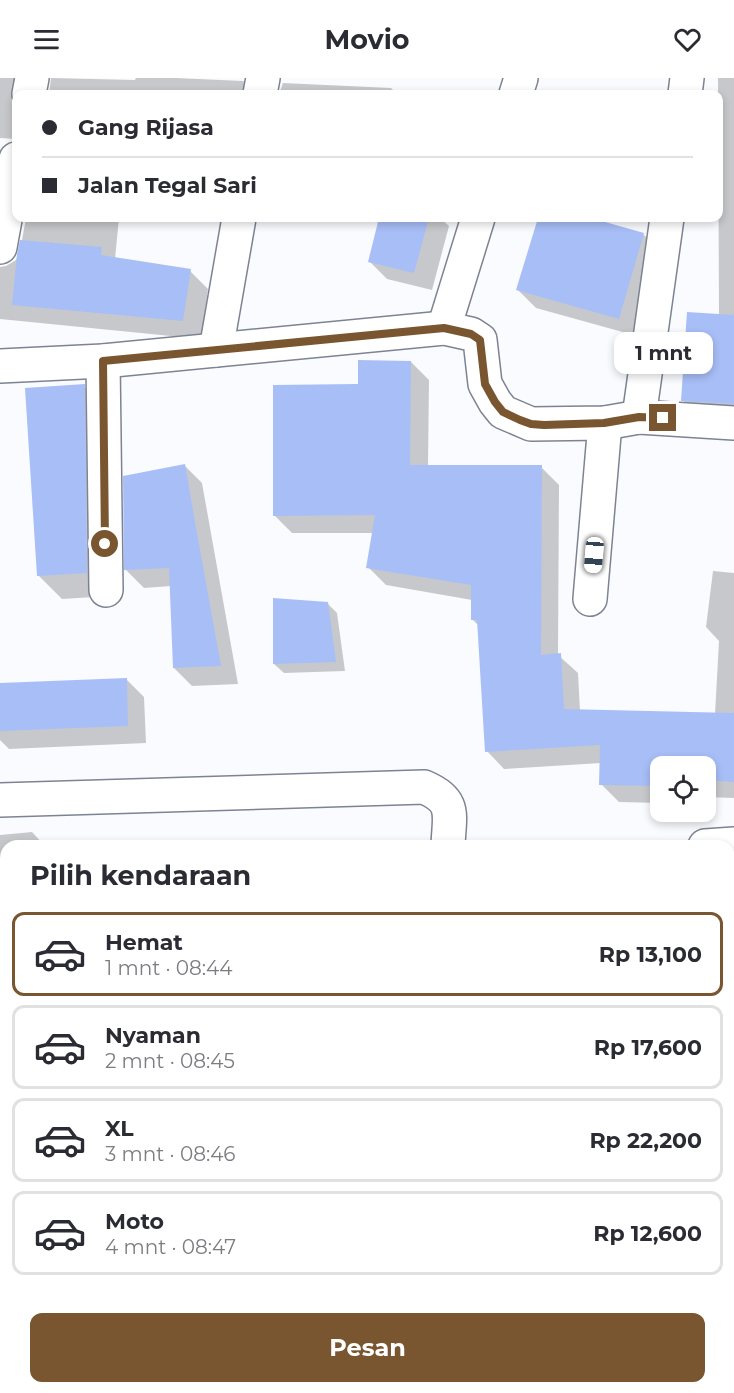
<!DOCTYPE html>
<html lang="id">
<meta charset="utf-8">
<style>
body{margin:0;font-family:Montserrat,sans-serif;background:#f2f2f3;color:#2b2b33;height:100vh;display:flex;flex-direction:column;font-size:22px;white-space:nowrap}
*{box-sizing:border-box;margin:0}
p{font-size:20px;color:#7c7c81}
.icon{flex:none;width:33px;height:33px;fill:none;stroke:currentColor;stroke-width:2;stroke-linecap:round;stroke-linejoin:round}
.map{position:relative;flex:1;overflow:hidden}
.side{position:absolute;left:0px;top:762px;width:735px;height:554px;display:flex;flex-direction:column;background:#fff;border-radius:18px 18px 0 0;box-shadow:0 3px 9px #0003}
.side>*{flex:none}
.top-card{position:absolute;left:12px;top:12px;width:711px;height:132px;border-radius:12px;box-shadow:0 3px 9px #0003;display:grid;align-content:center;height:132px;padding:0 30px;background:#fff}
.controls{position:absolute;left:650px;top:678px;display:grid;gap:12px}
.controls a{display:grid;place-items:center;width:66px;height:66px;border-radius:12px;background:#fff;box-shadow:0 3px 9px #0003;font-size:30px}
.end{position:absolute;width:27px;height:27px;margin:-14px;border:8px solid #79562f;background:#fff;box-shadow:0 0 0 3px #fff}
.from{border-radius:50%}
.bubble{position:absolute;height:42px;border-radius:12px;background:#fff;box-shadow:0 3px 9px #0003;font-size:20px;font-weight:700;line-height:42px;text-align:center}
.car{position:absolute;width:18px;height:36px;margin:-18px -9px;border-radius:8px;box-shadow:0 0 4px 2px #0007;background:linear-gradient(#fff 24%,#345 0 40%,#fff 0 76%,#345 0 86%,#fff 0)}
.top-card b{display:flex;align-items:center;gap:21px;height:57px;font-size:22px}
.top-card b+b{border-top:2px solid #e1e1e2}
.top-card i{width:15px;height:15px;background:#2b2b33}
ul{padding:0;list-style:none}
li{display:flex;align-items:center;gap:18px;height:84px;margin:0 12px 9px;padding:0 18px;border:3px solid #e1e1e2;border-radius:12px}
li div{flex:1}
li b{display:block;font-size:22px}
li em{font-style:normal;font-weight:700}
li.selected{border-color:#79562f}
li>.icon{width:54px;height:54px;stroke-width:1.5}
h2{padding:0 30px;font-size:27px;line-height:72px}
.cta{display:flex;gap:12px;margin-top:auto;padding:12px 30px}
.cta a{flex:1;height:69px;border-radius:12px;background:#79562f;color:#fff;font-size:24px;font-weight:700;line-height:69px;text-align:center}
header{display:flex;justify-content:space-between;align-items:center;height:78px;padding:0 30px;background:#fff;font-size:27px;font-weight:700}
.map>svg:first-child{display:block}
.shadow{fill:#0003}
.building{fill:#a8bef7}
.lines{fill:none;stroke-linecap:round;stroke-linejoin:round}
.street-casing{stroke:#7d8393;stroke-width:36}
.street{stroke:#fff;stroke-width:33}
.route{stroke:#79562f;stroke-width:8}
</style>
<header><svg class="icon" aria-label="menu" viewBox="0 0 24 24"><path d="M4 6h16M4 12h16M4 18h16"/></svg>Movio<svg class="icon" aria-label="heart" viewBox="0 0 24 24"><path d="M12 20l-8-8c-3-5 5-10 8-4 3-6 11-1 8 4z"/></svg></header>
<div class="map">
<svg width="734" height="1315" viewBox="0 0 734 1315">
<rect width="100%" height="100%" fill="#f9fbfe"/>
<!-- shadow -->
<g class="shadow">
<polygon points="0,0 24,0 16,16 16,61 0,60"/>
<polygon points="51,0 135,2 136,0 176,0 243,3 256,16 49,16"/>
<polygon points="718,0 734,0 734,346 704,344 683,322 719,238"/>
<polygon points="283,5 391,10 397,16 279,16"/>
<polygon points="26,140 119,140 115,181 190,193 208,211 201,261 0,241 0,189 6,188 16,182 20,173"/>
<polygon points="381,140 440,140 449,148 432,212 387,201 369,183"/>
<polygon points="539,140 585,140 644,157 661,174 637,258 536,230 518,212"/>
<polygon points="411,284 429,302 428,388 541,389 559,407 558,577 578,595 580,633 715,636 719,563 706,549 713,493 734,495 734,720 705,719 705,688 660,688 660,725 619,724 601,706 601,685 504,691 487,673 479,548 472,541 472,522 386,507 368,489 374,455 292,455 274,437 359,307"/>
<polygon points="84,308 108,332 110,518 62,521 38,497"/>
<polygon points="184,387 202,405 238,606 192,608 174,590 171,508 144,510 126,492"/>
<polygon points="327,525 337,535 345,593 284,595 274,586"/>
<polygon points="126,601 144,619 146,665 9,671 0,662 0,607"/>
<polygon points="32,754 45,768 6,768 6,821 0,822 0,757"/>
<rect x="729" y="812" width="5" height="431"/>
<rect x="0" y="882" width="6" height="87"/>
<polygon points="0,1028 6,1028 6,1310 148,1310 148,1313 164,1315 0,1315"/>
<polygon points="213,1310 387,1310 387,1315 202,1315 212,1314"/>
<rect x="453" y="1310" width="158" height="5"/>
</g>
<!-- building -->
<g class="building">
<polygon points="379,140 429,140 414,195 368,184"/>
<polygon points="538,140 591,140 644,155 619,241 516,212"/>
<polygon points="20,162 102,169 101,177 191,191 183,243 12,227 17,176"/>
<polygon points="687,234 734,237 734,326 681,323"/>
<polygon points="358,282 411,283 410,387 542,387 541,577 561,575 564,631 734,635 734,704 705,702 705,688 660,688 660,708 599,707 600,667 485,674 477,542 471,542 471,507 366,490 375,437 273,438 273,307 358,306"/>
<polygon points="85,306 87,495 37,498 25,310"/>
<polygon points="185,386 195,444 221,588 173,590 169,490 124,492 123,398"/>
<polygon points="273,520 328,524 336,584 273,586"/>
<polygon points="127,600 128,648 0,653 0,605"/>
</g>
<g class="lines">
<!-- street casing -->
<g class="street-casing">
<g id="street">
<polyline points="29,16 32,0"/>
<polyline points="260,16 263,0"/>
<polyline points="516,16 521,0"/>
<polyline points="685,16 687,0"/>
<polyline points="0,169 16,81"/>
<polyline points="444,250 478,140"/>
<polyline points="216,272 239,140"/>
<polyline points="103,283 106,512"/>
<polyline points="0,288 103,283 444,250 471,256 480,262 485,306 495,324 503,334 531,346 605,345 639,339 734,345"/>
<polyline points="639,339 667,140"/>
<polyline points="590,521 605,345"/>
<path d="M 0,722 L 424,709 C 457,723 449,737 448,768"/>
<polyline points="705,768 734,766"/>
<polyline points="624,1310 624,1315"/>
<polyline points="182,1315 182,1310"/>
<polyline points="427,1315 427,1310"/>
</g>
</g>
<!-- street -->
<use href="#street" class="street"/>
</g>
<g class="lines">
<!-- route -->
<polyline class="route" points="105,466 103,283 444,250 471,256 480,262 485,306 495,324 503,334 520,342 531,346 544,347 604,345 639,339 663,340"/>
</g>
</svg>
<div class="controls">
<a><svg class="icon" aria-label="locate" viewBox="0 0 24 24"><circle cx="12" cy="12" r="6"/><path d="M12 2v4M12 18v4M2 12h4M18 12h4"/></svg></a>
</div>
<i class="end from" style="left:105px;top:466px"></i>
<i class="end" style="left:663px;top:340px"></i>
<div class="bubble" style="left:614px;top:254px;width:99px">1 mnt</div>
<i class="car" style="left:594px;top:477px;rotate:185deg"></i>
<div class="top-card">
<b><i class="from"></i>Gang Rijasa</b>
<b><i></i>Jalan Tegal Sari</b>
</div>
<section class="side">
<h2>Pilih kendaraan</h2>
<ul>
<li class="selected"><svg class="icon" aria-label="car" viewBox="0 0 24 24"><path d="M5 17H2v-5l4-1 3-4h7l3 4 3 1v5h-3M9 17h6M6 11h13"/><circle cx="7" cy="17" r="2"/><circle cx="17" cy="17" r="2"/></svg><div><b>Hemat</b><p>1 mnt · 08:44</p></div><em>Rp 13,100</em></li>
<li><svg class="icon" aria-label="car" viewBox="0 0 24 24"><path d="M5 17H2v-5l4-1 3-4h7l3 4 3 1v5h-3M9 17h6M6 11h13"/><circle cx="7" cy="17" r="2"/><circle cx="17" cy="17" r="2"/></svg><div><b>Nyaman</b><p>2 mnt · 08:45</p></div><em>Rp 17,600</em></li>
<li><svg class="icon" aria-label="car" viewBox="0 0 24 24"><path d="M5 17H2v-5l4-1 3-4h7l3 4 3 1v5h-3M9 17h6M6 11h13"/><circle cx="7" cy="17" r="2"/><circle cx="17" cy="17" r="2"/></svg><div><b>XL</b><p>3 mnt · 08:46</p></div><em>Rp 22,200</em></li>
<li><svg class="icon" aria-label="car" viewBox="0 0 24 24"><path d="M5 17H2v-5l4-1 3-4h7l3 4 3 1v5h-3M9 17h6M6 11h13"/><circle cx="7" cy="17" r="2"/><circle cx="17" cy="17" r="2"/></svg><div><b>Moto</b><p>4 mnt · 08:47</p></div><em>Rp 12,600</em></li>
</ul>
<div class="cta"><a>Pesan</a></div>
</section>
</div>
